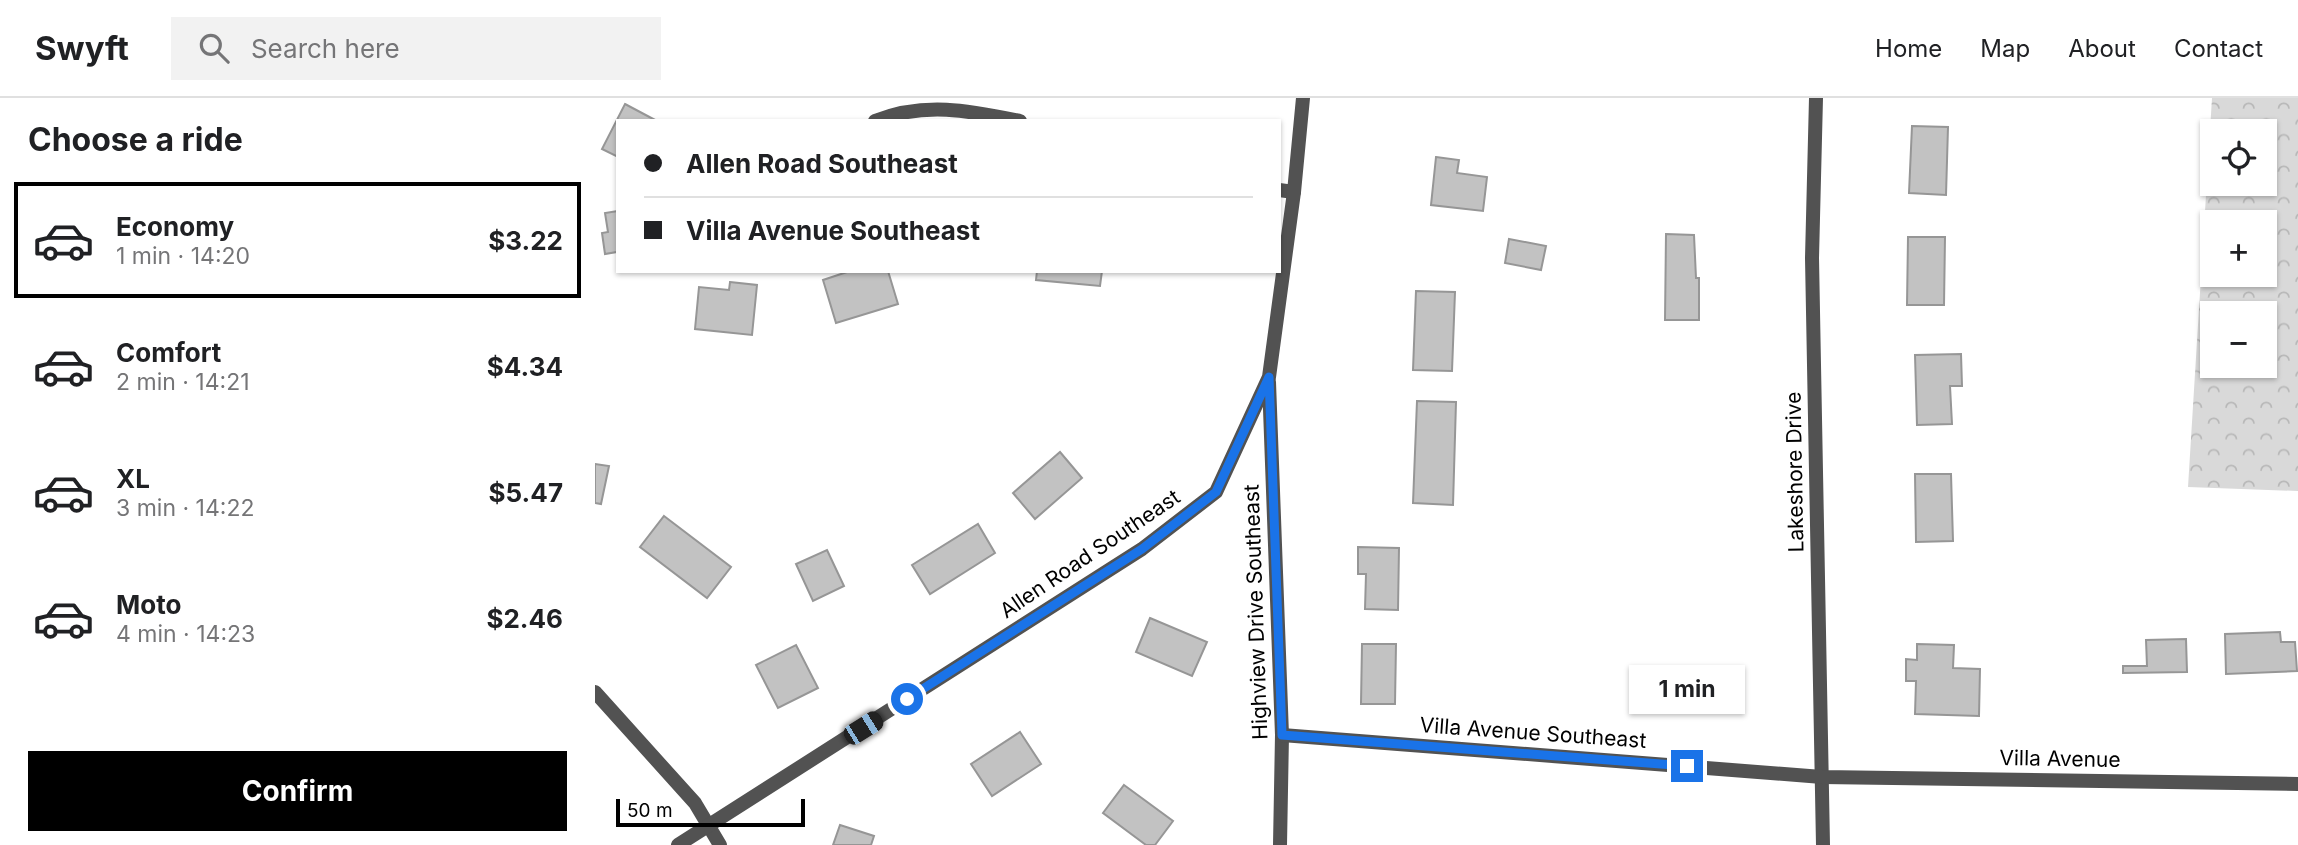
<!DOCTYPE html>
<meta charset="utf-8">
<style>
body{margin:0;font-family:Inter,sans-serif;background:#f2f2f2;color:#202124;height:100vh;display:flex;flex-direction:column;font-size:26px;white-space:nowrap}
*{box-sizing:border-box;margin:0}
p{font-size:23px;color:#757577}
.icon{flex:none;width:38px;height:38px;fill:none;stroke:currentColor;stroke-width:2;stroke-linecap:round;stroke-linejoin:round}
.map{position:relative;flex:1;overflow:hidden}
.panel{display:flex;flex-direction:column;background:#fff;width:595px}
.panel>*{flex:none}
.top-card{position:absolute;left:21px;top:21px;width:665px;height:154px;border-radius:0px;box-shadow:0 2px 5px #0004;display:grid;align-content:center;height:154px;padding:0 28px;background:#fff}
.fabs{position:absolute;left:1605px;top:21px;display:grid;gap:14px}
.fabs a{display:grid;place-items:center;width:77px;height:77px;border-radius:0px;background:#fff;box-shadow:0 2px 5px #0004;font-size:35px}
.scale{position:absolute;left:21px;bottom:18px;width:189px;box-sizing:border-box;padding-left:7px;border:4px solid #000;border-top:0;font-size:19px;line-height:24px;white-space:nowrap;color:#000;-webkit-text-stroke:5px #fff;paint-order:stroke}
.end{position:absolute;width:32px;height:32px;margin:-16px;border:9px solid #1a73e8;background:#fff;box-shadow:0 0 0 4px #fff}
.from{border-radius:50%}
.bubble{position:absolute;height:49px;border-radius:0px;background:#fff;box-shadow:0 2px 5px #0004;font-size:23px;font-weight:700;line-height:49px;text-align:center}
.car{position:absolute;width:21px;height:42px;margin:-21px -10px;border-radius:9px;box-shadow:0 0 5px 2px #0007;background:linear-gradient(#222 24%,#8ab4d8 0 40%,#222 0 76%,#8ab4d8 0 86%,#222 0)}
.top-card b{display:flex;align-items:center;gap:24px;height:66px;font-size:26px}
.top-card b+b{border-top:2px solid #e0e0e0}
.top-card i{width:18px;height:18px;background:#202124}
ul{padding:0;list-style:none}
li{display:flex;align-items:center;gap:21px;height:116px;margin:0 14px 10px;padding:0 14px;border:4px solid transparent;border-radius:0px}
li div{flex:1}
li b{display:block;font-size:26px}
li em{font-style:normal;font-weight:700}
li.on{border-color:#000}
li>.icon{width:63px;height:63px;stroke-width:1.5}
h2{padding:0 28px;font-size:32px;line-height:84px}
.button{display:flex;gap:14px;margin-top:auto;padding:14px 28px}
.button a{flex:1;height:80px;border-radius:0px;background:#000;color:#fff;font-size:28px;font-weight:700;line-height:80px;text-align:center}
header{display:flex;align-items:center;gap:42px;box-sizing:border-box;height:98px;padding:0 35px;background:#fff;border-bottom:2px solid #e0e0e0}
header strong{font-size:33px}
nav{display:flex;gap:38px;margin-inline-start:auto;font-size:24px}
.search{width:490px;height:63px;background:#f2f2f2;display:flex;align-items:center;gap:18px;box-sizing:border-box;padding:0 24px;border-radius:0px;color:#757577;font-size:26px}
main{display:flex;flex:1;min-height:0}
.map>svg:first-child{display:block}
.forest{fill:url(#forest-crowns);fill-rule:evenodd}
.building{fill:#c2c2c2;stroke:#969696;stroke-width:2}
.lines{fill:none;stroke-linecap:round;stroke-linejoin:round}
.street{stroke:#525252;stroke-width:14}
.route{stroke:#1a73e8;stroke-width:9}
.labels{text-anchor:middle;stroke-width:5;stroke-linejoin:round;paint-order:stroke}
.street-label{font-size:21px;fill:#000;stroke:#fff}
</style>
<header>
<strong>Swyft</strong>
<div class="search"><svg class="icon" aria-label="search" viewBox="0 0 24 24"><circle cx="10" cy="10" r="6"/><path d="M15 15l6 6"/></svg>Search here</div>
<nav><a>Home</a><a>Map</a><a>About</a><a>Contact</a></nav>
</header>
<main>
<section class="panel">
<h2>Choose a ride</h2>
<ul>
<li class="on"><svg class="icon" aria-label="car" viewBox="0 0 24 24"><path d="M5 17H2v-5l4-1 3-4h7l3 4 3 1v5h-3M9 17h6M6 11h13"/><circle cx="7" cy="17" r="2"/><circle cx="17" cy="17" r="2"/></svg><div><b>Economy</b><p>1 min · 14:20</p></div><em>$3.22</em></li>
<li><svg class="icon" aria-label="car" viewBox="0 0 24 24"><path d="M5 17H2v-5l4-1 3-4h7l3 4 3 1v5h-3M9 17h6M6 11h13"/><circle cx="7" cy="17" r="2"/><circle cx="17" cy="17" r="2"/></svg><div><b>Comfort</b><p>2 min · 14:21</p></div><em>$4.34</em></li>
<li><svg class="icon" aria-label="car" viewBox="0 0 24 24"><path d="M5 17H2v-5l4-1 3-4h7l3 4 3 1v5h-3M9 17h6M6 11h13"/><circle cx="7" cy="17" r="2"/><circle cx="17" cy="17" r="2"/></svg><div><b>XL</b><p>3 min · 14:22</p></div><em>$5.47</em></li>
<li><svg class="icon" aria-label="car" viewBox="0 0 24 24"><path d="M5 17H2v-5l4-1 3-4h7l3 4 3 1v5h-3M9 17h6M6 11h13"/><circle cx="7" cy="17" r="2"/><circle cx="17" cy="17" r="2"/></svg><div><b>Moto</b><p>4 min · 14:23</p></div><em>$2.46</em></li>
</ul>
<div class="button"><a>Confirm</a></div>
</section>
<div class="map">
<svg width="1703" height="747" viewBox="0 0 1703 747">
<defs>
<pattern id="forest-crowns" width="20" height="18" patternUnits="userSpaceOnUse" patternTransform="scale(1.75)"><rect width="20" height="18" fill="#d9d9d9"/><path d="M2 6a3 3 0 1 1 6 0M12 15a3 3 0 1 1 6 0" fill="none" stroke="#b8b8b8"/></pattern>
</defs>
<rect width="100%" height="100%" fill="#fff"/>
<!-- forest -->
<path class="forest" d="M 1617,0 L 1703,0 L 1703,393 L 1593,389 ZM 1617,33 L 1670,33 L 1670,86 L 1617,86 ZM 1617,124 L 1670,124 L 1670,177 L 1617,177 ZM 1617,215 L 1670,215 L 1670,268 L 1617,268 Z"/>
<!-- building -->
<g class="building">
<polygon points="30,6 62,23 23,23 23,59 7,51"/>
<polygon points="1317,28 1353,29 1351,97 1314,95"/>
<polygon points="841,59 864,62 862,75 892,79 888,113 836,107"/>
<polygon points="23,113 23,159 22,154 10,156 7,135 13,134 10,115"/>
<polygon points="1071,136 1099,137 1101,180 1104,180 1104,222 1070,222"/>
<polygon points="1313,139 1350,139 1349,207 1312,207"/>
<polygon points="914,141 951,148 946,172 910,165"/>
<polygon points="255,173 293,173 303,206 241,225 228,182"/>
<polygon points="442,173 507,173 505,188 441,182"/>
<polygon points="135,184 162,187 157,237 100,231 104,189 134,192"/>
<polygon points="821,193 860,194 857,273 818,272"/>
<polygon points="1366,256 1367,288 1355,288 1357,326 1322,327 1320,257"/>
<polygon points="822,303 861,304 858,407 818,405"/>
<polygon points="465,354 487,380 440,421 418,395"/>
<polygon points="0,366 14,368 6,406 0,405"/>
<polygon points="1320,376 1356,376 1358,443 1321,444"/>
<polygon points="69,418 136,469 112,500 45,449"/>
<polygon points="383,426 400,455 335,496 317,467"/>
<polygon points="763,449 804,450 803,512 770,511 771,476 763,476"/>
<polygon points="232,452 249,488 218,503 201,466"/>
<polygon points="555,520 612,544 597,578 541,554"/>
<polygon points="1685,534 1686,544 1700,544 1702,573 1631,576 1630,536"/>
<polygon points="1591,541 1592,574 1528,575 1528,568 1552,568 1551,542"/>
<polygon points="767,546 801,546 800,606 766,606"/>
<polygon points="1322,546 1359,547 1358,570 1385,571 1384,618 1320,616 1321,583 1311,583 1311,561 1322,562"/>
<polygon points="201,547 223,590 183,610 161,567"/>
<polygon points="425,634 446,666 397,698 376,666"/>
<polygon points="529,687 578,723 560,747 551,747 508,715"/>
<polygon points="245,727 279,738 276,747 238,747"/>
</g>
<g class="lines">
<!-- street -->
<g class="street">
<polyline points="1221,0 1217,160 1228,747"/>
<path d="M 280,23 C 330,3 376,13 425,23"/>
<polyline points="684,92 699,94"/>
<polyline points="674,284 687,637 685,747"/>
<polyline points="0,594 100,705 125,747"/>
<polyline points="687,637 1227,679 1703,686"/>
<polyline points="83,747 547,451 621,394 674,279 699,94 708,0"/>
</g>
</g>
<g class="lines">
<!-- route -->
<polyline class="route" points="312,601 547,451 621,394 674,279 687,637 1092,668"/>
</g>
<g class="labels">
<!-- street labels -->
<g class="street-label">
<text transform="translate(1200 374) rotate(-91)" y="7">Lakeshore Drive</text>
<text transform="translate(495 456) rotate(-34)" y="7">Allen Road Southeast</text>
<text transform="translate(661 514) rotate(-92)" y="7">Highview Drive Southeast</text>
<text transform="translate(938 635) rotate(4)" y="7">Villa Avenue Southeast</text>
<text transform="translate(1465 661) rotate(1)" y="7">Villa Avenue</text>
</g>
</g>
</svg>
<div class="fabs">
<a><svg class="icon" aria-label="locate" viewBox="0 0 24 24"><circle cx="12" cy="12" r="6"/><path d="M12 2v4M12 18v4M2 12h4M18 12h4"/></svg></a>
<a>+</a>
<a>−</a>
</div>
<div class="scale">50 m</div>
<i class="end from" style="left:312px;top:601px"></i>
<i class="end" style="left:1092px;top:668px"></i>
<div class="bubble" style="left:1034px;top:567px;width:116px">1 min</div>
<i class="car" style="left:268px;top:630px;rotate:58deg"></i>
<div class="top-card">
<b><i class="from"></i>Allen Road Southeast</b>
<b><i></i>Villa Avenue Southeast</b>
</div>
</div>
</main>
